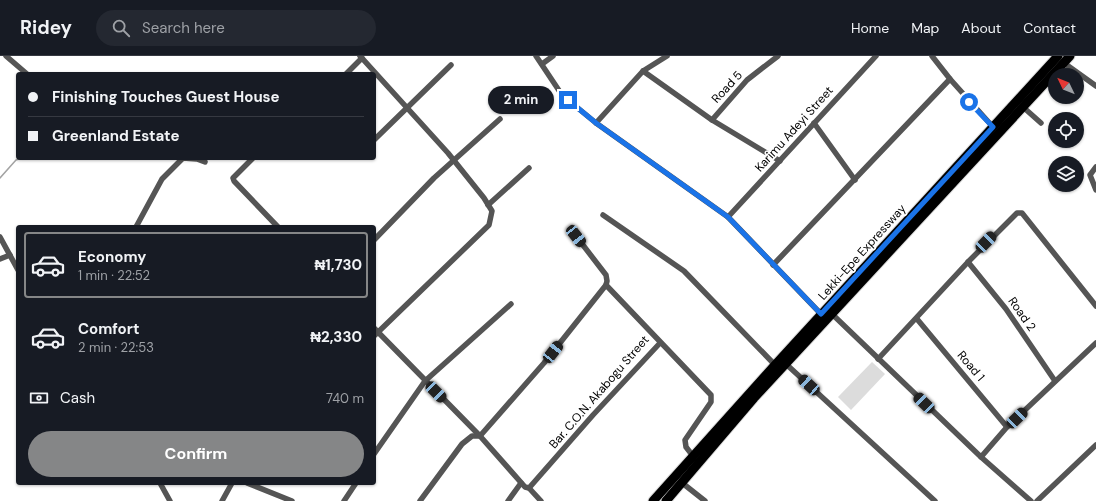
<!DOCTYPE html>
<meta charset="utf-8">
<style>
body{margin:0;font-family:"DM Sans",sans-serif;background:#242831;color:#f1f3f6;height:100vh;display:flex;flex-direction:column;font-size:15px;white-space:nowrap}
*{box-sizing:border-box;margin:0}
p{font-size:13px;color:#9ea1a6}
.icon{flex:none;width:22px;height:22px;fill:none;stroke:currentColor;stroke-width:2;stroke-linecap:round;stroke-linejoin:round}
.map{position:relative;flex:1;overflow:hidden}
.drawer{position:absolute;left:16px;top:169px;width:360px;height:260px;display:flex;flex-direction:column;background:#171b24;border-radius:4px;box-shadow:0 1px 3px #0004}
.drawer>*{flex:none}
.hud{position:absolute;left:16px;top:16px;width:360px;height:88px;border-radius:4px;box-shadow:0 1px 3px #0004;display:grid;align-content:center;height:88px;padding:0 12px;background:#171b24}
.needle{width:26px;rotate:313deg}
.fabs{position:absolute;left:1048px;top:12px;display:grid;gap:8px}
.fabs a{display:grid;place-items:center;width:36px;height:36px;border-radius:50%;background:#171b24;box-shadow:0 1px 3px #0004;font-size:20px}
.end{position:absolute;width:18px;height:18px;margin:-9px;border:5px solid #1a73e8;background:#fff;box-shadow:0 0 0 2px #fff}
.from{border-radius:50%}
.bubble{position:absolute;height:28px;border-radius:14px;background:#171b24;box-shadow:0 1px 3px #0004;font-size:13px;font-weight:700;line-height:28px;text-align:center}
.car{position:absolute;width:12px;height:24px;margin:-12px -6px;border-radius:5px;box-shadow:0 0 3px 1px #0007;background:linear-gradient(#222 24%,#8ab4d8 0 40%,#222 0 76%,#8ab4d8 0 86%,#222 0)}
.hud b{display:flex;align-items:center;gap:14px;height:38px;font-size:15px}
.hud b+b{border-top:1px solid #363941}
.hud i{width:10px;height:10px;background:#f1f3f6}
ul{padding:7px 0 0;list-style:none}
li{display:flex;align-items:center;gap:12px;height:66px;margin:0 8px 6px;padding:0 4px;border:2px solid transparent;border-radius:4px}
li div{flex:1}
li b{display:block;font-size:15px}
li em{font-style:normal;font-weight:700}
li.current{border-color:#858687}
li>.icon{width:36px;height:36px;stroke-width:1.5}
.pay{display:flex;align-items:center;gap:10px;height:44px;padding:0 12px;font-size:15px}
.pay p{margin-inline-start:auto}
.button{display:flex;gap:8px;margin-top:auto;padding:8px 12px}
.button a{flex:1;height:46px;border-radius:24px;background:#858687;color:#fff;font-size:16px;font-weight:700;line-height:46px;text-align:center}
header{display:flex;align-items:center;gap:24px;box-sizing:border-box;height:56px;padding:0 20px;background:#171b24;border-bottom:1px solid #363941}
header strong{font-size:19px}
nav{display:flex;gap:22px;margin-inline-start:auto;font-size:14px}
.search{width:280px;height:36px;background:#242831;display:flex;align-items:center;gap:10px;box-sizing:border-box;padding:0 14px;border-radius:22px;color:#9ea1a6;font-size:15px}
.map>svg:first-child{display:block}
.grass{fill:#dcdcdc}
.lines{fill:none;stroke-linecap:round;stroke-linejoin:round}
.stream{stroke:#a3a3a3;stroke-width:1.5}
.trunk-casing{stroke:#dbdbdb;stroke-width:11}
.minor{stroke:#555;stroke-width:5.5}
.trunk{stroke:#000;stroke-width:9}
.route{stroke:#1a73e8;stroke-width:5}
.labels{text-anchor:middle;stroke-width:3.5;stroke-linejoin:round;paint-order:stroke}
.street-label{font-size:12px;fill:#000;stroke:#fff}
</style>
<header>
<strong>Ridey</strong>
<div class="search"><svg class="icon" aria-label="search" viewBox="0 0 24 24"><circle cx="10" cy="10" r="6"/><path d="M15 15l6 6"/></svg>Search here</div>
<nav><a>Home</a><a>Map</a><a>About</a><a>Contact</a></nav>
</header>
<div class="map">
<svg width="1096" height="445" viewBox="0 0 1096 445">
<rect width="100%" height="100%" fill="#fff"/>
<!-- grass -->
<polygon class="grass" points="872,306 885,318 851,354 838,341"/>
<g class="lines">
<!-- stream -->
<polyline class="stream" points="0,122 16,104 21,102"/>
<!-- trunk casing -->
<g class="trunk-casing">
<g id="trunk">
<polyline points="653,445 775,309 1058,0"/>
<polyline points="666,445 754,342 1070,0"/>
</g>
</g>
<!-- minor -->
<g class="minor">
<polyline points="6,0 27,18"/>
<polyline points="360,0 448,97 484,142 492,155 489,169 374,280"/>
<polyline points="536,0 562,39 596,67 728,161 821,258"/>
<polyline points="932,0 950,23 993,71"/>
<polyline points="1064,7 1096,30"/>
<polyline points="542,8 553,0"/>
<polyline points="643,15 712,64 780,105"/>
<polyline points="346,18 362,2"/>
<polyline points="1023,51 1041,67"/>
<polyline points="712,64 747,24 778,0"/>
<polyline points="596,67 643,15 667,0"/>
<polyline points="814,67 855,124"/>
<polyline points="374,84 451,9"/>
<polyline points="253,102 233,122 234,125 278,171"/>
<polyline points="1096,111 1090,119 1096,134"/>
<polyline points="488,149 529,112"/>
<polyline points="603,159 684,215 775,309"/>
<polyline points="728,161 876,0"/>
<polyline points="136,171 162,123 183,102 197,103 205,106"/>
<polyline points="576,180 606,219 607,225 606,229 711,339 711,346 685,384 686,391 693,400"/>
<polyline points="0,181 18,214"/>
<polyline points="374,184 434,122 500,63"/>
<polyline points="0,203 10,199"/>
<polyline points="968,206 1006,253 1055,325"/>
<polyline points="773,209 950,23"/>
<polyline points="832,258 981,401 1031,445"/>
<polyline points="917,263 1007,371"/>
<polyline points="374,272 480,380 525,431 529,432 541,445"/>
<polyline points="878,303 968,206 1017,157 1022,157 1096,250"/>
<polyline points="786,308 935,445"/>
<polyline points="374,398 425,325 511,248"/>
<polyline points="981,401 1007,371 1096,287"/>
<polyline points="681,426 705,445"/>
<polyline points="160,427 170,445"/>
<polyline points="247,427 292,445"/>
<polyline points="529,432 593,359 660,287"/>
<polyline points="222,445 232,427"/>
<polyline points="344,445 356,427"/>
<polyline points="420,445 462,388 472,380 480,380 544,307 606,229"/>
<polyline points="508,445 521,427"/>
<polyline points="1037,445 1096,389"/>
</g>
<!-- trunk -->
<use href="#trunk" class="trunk"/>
</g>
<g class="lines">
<!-- route -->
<polyline class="route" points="568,44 596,67 728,161 821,258 993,71 969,46"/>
</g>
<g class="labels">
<!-- street labels -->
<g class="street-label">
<text transform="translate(727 31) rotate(-47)" y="4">Road 5</text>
<text transform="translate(794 73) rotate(-48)" y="4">Karimu Adeyi Street</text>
<text transform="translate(862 196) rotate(-48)" y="4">Lekki-Epe Expressway</text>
<text transform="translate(1022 258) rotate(55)" y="4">Road 2</text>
<text transform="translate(971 310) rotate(50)" y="4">Road 1</text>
<text transform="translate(599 336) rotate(-49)" y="4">Bar. C.O.N. Akabogu Street</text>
</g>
</g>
</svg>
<div class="fabs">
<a><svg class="needle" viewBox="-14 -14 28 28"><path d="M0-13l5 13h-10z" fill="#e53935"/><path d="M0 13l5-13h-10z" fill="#9ea1a6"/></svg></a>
<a><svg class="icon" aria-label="locate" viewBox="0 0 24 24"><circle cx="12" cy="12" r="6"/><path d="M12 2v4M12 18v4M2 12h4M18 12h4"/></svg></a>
<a><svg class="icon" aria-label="layers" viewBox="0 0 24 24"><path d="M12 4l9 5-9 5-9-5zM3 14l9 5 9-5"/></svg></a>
</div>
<i class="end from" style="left:969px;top:46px"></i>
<i class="end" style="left:568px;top:44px"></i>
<div class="bubble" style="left:488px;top:30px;width:66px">2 min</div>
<i class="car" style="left:576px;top:180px;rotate:142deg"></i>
<i class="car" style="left:986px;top:186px;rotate:44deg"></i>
<i class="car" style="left:553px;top:296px;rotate:38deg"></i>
<i class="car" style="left:809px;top:329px;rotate:312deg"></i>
<i class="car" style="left:436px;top:336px;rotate:135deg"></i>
<i class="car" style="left:924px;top:347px;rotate:314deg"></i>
<i class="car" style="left:1017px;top:362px;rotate:46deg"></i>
<div class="hud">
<b><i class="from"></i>Finishing Touches Guest House</b>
<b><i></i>Greenland Estate</b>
</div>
<section class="drawer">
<ul>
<li class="current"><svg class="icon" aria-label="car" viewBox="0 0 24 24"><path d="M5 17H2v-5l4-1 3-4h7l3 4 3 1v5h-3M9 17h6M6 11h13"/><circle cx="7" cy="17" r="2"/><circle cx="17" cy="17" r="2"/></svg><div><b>Economy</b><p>1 min · 22:52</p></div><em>₦1,730</em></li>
<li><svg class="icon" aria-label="car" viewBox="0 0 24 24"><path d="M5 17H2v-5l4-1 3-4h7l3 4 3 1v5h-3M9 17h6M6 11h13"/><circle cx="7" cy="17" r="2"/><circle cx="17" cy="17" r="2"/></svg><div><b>Comfort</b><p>2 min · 22:53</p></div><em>₦2,330</em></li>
</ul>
<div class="pay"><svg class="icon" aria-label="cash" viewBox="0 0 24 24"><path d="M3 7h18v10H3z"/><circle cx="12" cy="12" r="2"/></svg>Cash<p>740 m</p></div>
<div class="button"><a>Confirm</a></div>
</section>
</div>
